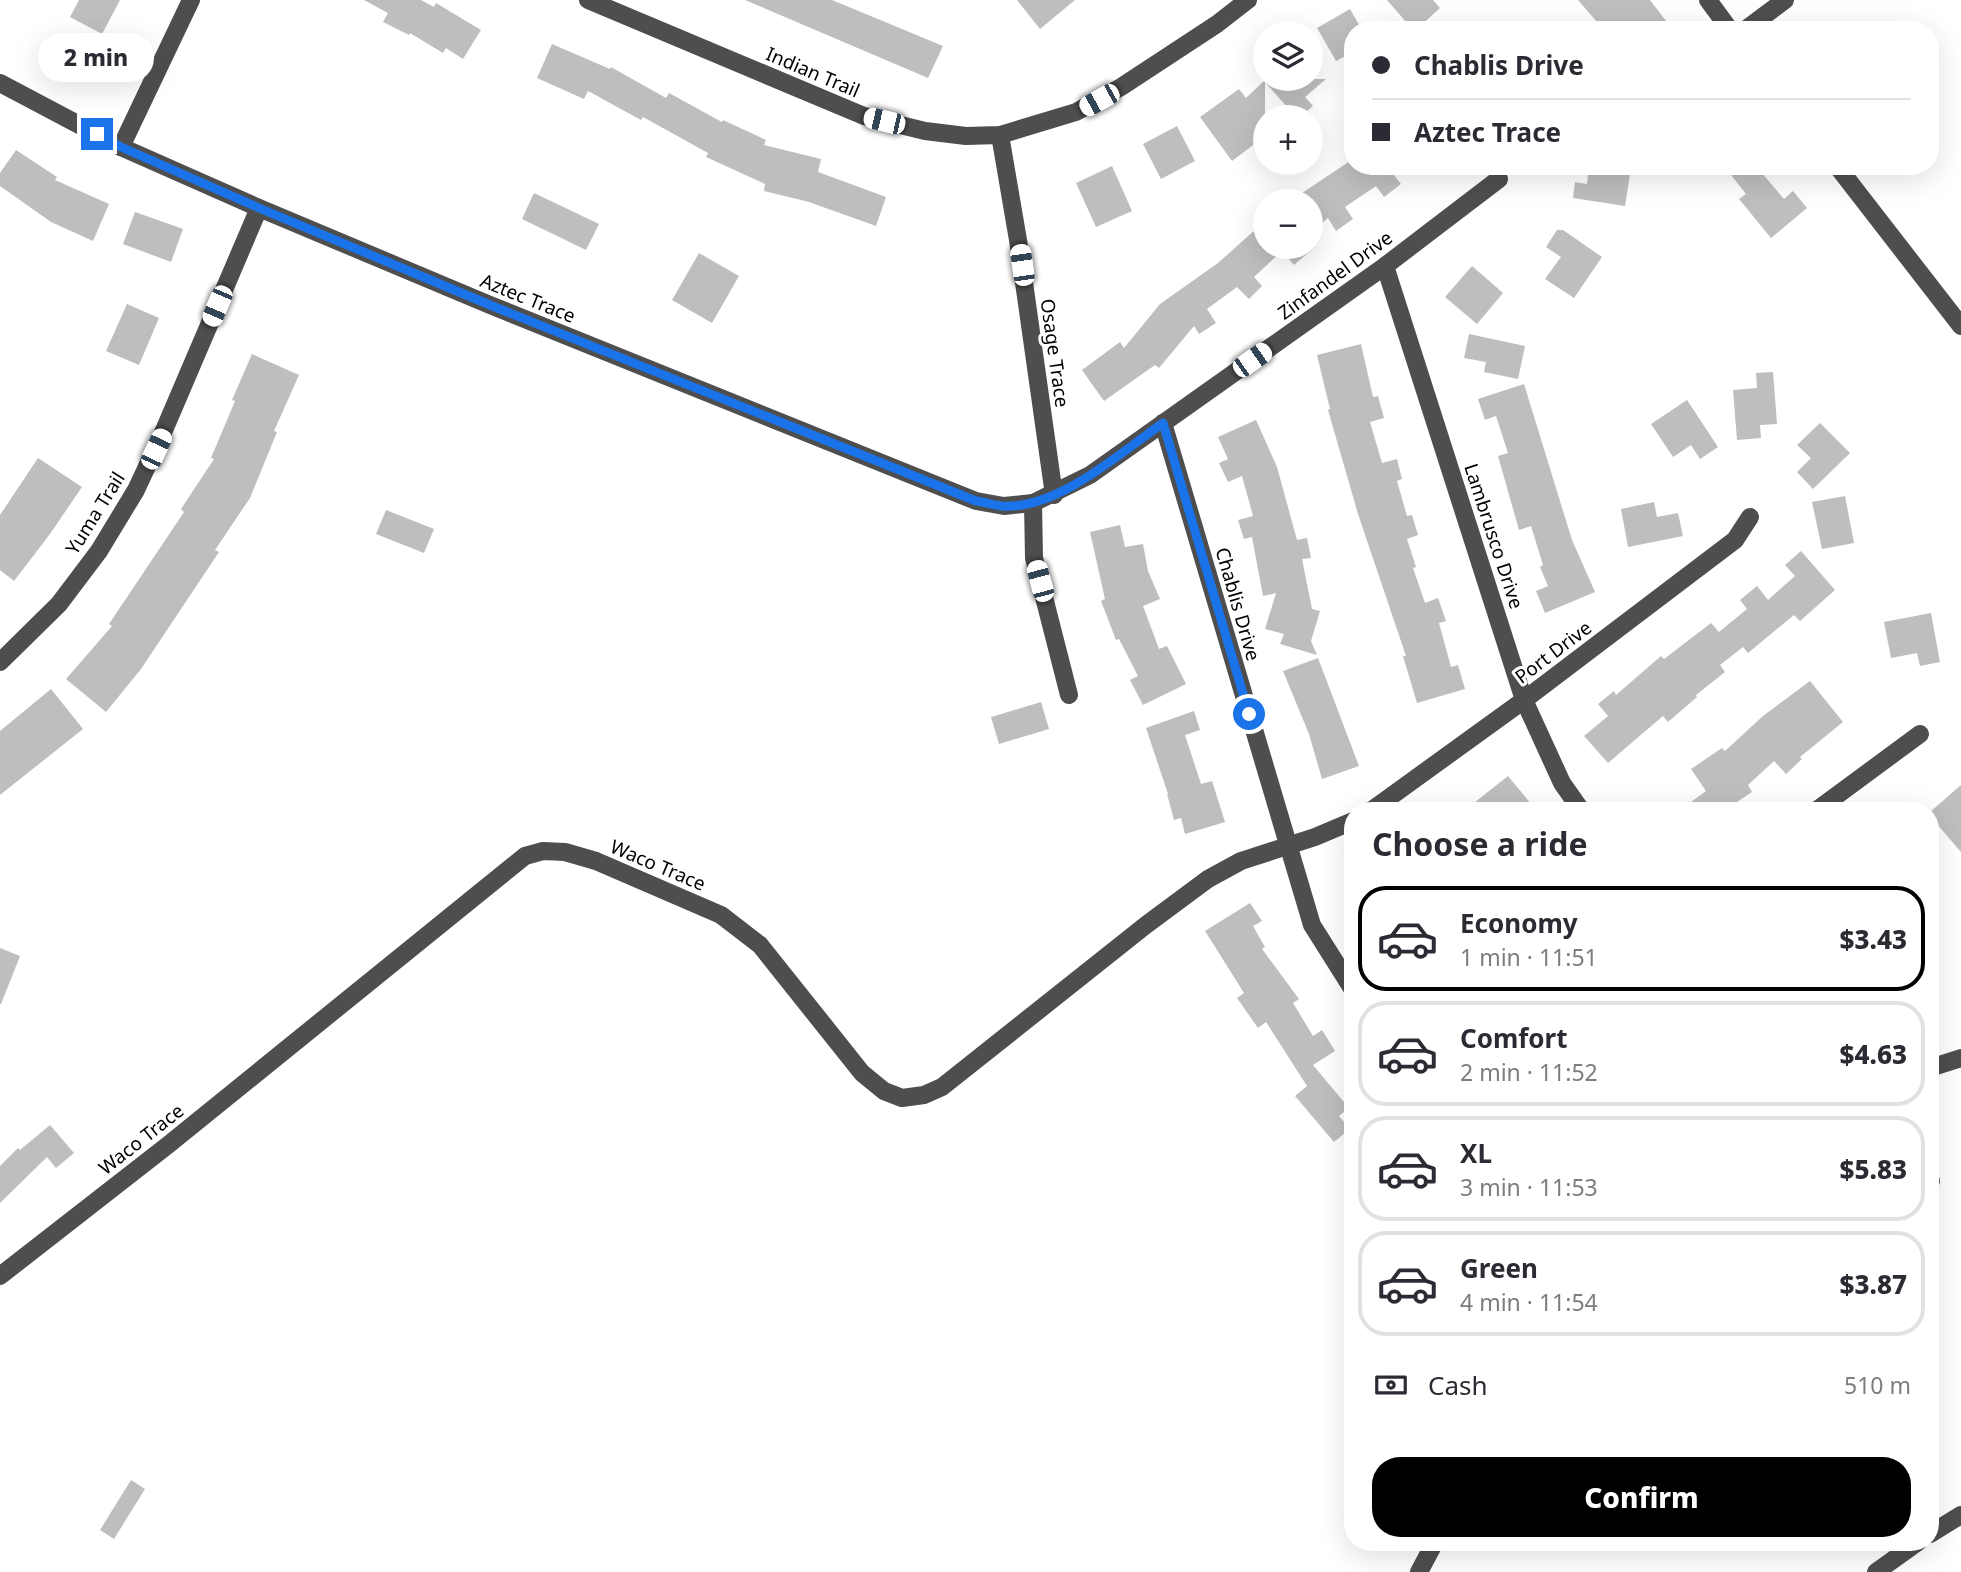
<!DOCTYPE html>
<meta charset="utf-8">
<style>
body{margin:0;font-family:"Noto Sans",sans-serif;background:#f7f7f7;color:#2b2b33;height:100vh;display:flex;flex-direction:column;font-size:26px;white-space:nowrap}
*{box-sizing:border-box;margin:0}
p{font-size:23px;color:#7c7c81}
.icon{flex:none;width:38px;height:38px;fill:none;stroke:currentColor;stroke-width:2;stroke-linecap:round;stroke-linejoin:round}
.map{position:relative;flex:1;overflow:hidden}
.drawer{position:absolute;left:1344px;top:802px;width:595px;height:749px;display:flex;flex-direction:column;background:#fff;border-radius:28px;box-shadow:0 7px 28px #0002}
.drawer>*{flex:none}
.banner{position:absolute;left:1344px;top:21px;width:595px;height:154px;border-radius:28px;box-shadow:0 7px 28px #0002;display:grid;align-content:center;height:154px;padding:0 28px;background:#fff}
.buttons{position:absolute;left:1253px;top:21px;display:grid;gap:14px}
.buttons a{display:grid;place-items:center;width:70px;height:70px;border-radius:50%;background:#fff;box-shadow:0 7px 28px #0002;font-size:35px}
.end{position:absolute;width:32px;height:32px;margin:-16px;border:9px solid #1a73e8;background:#fff;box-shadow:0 0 0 4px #fff}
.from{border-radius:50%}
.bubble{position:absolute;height:49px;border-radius:24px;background:#fff;box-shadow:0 7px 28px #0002;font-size:23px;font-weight:800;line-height:49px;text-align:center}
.car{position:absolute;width:21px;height:42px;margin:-21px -10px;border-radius:9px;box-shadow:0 0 5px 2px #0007;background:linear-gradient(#fff 24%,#345 0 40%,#fff 0 76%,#345 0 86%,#fff 0)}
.banner b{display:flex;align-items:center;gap:24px;height:66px;font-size:26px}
.banner b+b{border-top:2px solid #e1e1e2}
.banner i{width:18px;height:18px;background:#2b2b33}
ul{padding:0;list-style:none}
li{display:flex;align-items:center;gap:21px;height:105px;margin:0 14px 10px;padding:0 14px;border:4px solid #e1e1e2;border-radius:28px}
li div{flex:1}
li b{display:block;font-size:26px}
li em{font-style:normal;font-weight:800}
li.selected{border-color:#000}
li>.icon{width:63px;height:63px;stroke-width:1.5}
h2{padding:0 28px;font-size:32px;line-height:84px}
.pay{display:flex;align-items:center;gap:18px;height:77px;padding:0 28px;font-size:26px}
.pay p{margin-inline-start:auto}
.action{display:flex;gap:14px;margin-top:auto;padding:14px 28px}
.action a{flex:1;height:80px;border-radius:28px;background:#000;color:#fff;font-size:28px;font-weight:800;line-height:80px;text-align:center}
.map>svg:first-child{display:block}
.building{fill:#bebebe}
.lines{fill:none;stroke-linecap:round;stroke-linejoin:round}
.minor{stroke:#4e4e4e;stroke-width:18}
.route{stroke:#1a73e8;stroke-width:9}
.labels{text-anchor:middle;stroke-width:6;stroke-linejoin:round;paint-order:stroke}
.street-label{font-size:19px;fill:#000;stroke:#fff}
</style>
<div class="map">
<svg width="1961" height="1572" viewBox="0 0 1961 1572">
<rect width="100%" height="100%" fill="#fff"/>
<!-- building -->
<g class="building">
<polygon points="79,0 120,0 102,34 70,17"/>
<polygon points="364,0 421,0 434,7 436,3 481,30 463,59 446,48 443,53 410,33 409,35 383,22 388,13"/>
<polygon points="745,0 832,0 943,46 928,78"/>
<polygon points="1017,0 1075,0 1040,29"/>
<polygon points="1387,0 1433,0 1440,8 1416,30 1413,30"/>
<polygon points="1578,0 1650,0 1673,30 1604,30"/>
<polygon points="1350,9 1362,30 1353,30 1353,52 1336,61 1317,28"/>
<polygon points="552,44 610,69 611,67 666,98 669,93 722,122 723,120 766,140 764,145 821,159 818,172 886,197 876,226 809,202 764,191 765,184 706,157 708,153 643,117 641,120 588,91 584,99 537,78"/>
<polygon points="1262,79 1326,79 1305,97 1313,106 1300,117 1296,117 1265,82 1265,136 1232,161 1200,117 1239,89 1246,98 1264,81"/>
<polygon points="1177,126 1195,161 1161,179 1143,144"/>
<polygon points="16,150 57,177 55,180 109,204 93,241 51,222 0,186 0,173"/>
<polygon points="1353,159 1353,166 1387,166 1401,184 1384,197 1376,186 1345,207 1353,219 1336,231 1328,218 1311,233 1311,201 1290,201"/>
<polygon points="1112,166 1132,211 1096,227 1076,183"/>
<polygon points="1589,166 1620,166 1619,172 1630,174 1625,206 1573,198 1575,182 1587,184"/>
<polygon points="1724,166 1756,166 1784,199 1793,191 1807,208 1771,238 1739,199 1746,194"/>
<polygon points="534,193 599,224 586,250 522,219"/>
<polygon points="135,212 183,229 171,262 123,244"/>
<polygon points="1265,221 1265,247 1315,247 1294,265 1282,251 1254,277 1262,286 1249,299 1237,287 1207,309 1216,323 1199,334 1194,326 1159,368 1155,365 1104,401 1082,370 1120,342 1124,348 1160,304 1218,263"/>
<polygon points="1557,230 1563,230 1602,257 1574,298 1545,279 1561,257 1546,247"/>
<polygon points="699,253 739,276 712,323 672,300"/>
<polygon points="1472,266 1503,293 1477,324 1445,297"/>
<polygon points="127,304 159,318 139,365 106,351"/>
<polygon points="1469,334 1525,346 1518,379 1484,372 1486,362 1464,358"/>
<polygon points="1361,344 1373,397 1378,396 1384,418 1370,422 1382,463 1397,459 1402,479 1397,481 1407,516 1412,515 1418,535 1407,539 1416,567 1413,568 1425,603 1438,598 1446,621 1439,623 1451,667 1458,665 1465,689 1417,703 1403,656 1406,656 1358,514 1328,410 1330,409 1317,355"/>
<polygon points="252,354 299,375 274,431 277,432 250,498 215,550 219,552 141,669 106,712 66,679 112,626 109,624 184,512 181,509 214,459 211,458 235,401 232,400"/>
<polygon points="1773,372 1777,424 1760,425 1761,438 1737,440 1733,390 1757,388 1756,373"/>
<polygon points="1524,384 1572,540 1595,592 1545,613 1536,591 1548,586 1540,567 1543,565 1531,526 1519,530 1498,456 1508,453 1496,416 1485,420 1478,399"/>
<polygon points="1687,400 1718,447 1700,459 1691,445 1673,457 1651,424"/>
<polygon points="1256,420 1277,467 1297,540 1307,538 1311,558 1302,559 1312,609 1320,611 1311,641 1317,655 1280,644 1284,634 1265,629 1276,593 1263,596 1252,537 1244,539 1238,520 1253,516 1242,476 1228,482 1219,463 1228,459 1218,437"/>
<polygon points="1820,423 1850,453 1813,489 1797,472 1811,458 1797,445"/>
<polygon points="38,458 82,487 50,534 14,581 0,570 0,515"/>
<polygon points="1845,496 1854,543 1822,549 1812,502"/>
<polygon points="1654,502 1657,517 1678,513 1683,536 1628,547 1621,509"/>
<polygon points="386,510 434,529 424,553 376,534"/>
<polygon points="1120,525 1125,547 1143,544 1148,571 1160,599 1143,606 1159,649 1167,646 1186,684 1143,705 1130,680 1138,676 1119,639 1116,640 1101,601 1105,599 1090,532"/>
<polygon points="1801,551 1835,590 1800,621 1794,615 1748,653 1743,647 1720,665 1725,672 1696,695 1697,697 1668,722 1663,716 1608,763 1584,736 1608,716 1598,704 1614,691 1616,695 1661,656 1664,659 1711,623 1719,632 1747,609 1740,600 1757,586 1768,600 1795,576 1785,565"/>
<polygon points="1931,613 1940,662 1920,666 1917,653 1891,658 1884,622"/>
<polygon points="1318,658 1359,766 1322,779 1309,734 1283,671"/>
<polygon points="1810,681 1843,722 1800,757 1802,759 1786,774 1774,761 1748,785 1752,792 1725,810 1680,810 1706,791 1691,769 1722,748 1725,751 1763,716"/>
<polygon points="51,689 83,729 0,795 0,731"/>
<polygon points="1041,702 1049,729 999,744 991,717"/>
<polygon points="1194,711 1200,730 1185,735 1201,784 1212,781 1225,822 1185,834 1181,818 1174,820 1167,794 1168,794 1146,728"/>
<polygon points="1508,776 1536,810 1465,810"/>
<polygon points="1961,785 1961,852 1930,816 1930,812"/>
<polygon points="1250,903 1262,921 1253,926 1265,947 1262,949 1299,999 1293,1003 1313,1036 1322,1030 1335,1051 1313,1065 1349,1108 1339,1116 1350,1129 1334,1142 1295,1096 1307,1086 1266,1022 1258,1028 1237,998 1244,993 1205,931"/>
<polygon points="0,948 20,956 1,1004 0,1004"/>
<polygon points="50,1125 74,1153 56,1168 47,1157 0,1203 0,1166 18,1148 20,1150"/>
<polygon points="131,1480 145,1489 114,1539 100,1530"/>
</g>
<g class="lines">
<!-- minor -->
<g class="minor">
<polyline points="588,0 864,116 925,131 966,136 1000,135 1076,112 1121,87 1217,24 1248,0"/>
<polyline points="1708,0 1730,30"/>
<polyline points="1745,30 1785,0"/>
<polyline points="0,83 121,147 259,208 490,305 976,501 1004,506 1033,503 1090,475 1385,266 1499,179"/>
<polyline points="1000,135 1018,240 1054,495"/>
<polyline points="121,147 191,0"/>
<polyline points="1837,166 1961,326"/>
<polyline points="1385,266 1524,700 1562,783 1581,810"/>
<polyline points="1163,423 1312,925 1353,990"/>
<polyline points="1033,503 1034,558 1069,695"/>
<polyline points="0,662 59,604 99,551 136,490 165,428 259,208"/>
<polyline points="1372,810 1524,700 1735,540 1750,517"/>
<polyline points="1817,810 1920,734"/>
<polyline points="1930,1068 1961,1058"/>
<polyline points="1930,1178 1931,1181"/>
<polyline points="0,1276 168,1145 525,856 543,851 565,852 596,861 721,915 760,945 862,1073 884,1091 902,1098 924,1095 942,1087 1146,925 1208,879 1241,861 1315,837 1353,821"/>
<polyline points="1930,1534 1961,1515"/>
<polyline points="1419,1572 1435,1542"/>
<polyline points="1876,1572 1918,1542"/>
</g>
</g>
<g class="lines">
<!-- route -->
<path class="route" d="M 97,134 L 121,147 L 259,208 L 490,305 L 976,501 C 984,502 993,505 1002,506 C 1057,510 1120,453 1163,423 L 1249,714"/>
</g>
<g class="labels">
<!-- street labels -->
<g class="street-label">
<text transform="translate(813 72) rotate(23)" y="7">Indian Trail</text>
<text transform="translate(1335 275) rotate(-36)" y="7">Zinfandel Drive</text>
<text transform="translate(528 298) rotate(22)" y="7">Aztec Trace</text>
<text transform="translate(1055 353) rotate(82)" y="7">Osage Trace</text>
<text transform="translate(95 513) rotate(-58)" y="7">Yuma Trail</text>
<text transform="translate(1494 536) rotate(72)" y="7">Lambrusco Drive</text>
<text transform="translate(1238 604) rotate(74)" y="7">Chablis Drive</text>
<text transform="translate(1553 652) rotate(-37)" y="7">Port Drive</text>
<text transform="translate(658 865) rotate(23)" y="7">Waco Trace</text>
<text transform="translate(141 1139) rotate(-38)" y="7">Waco Trace</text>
</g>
</g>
</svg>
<div class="buttons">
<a><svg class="icon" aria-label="layers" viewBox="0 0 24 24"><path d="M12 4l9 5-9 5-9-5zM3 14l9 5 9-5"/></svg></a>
<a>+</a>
<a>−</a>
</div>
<i class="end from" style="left:1249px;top:714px"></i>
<i class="end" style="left:97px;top:134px"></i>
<div class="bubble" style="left:38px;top:33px;width:116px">2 min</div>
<i class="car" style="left:1099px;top:100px;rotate:241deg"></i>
<i class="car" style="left:884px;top:121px;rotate:283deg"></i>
<i class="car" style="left:1022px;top:265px;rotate:352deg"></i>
<i class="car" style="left:217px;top:306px;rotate:203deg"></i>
<i class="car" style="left:1252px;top:360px;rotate:55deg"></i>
<i class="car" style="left:156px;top:449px;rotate:25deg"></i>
<i class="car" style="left:1040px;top:581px;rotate:345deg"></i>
<div class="banner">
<b><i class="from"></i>Chablis Drive</b>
<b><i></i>Aztec Trace</b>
</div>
<section class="drawer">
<h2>Choose a ride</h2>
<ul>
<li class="selected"><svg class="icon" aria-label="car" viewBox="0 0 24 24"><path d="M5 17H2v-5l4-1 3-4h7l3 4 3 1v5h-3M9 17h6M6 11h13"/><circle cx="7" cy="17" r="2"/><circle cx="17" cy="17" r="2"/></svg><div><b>Economy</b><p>1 min · 11:51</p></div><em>$3.43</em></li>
<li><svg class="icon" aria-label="car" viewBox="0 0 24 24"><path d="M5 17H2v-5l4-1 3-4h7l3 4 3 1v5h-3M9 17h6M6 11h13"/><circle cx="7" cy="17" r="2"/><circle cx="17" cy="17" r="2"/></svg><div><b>Comfort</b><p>2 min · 11:52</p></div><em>$4.63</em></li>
<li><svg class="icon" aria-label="car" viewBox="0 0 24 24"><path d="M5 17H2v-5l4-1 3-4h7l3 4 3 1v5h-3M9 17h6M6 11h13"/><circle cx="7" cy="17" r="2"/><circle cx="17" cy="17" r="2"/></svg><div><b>XL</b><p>3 min · 11:53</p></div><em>$5.83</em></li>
<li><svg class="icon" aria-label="car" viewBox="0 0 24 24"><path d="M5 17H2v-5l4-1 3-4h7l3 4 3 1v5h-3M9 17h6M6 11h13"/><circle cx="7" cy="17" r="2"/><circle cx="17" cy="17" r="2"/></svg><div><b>Green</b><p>4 min · 11:54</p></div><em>$3.87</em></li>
</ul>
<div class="pay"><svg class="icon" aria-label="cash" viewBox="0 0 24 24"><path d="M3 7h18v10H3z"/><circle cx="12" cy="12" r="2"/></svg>Cash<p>510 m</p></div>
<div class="action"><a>Confirm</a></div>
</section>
</div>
